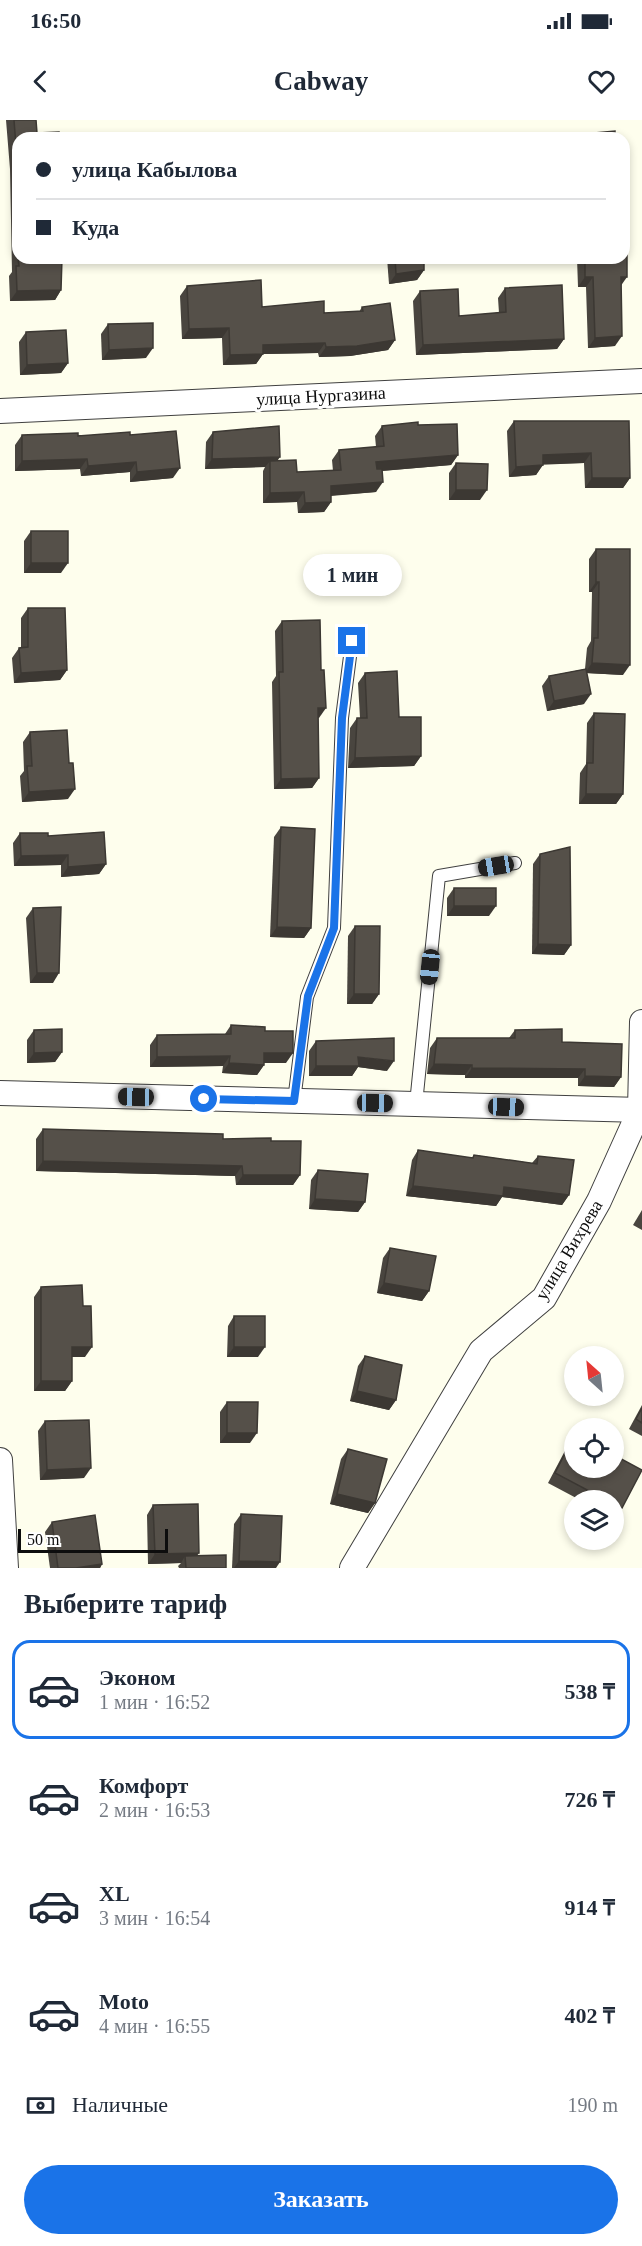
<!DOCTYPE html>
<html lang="ru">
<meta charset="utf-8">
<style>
body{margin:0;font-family:"Times New Roman",serif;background:#f6f6f7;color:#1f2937;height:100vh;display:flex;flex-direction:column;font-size:22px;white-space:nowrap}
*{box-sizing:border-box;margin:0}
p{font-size:20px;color:#747a83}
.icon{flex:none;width:33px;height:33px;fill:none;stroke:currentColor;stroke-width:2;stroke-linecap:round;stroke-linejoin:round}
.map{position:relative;height:1448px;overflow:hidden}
.sheet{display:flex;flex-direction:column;background:#fff;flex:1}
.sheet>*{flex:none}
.banner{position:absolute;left:12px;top:12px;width:618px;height:132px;border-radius:18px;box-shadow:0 3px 9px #0003;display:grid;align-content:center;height:132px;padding:0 24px;background:#fff}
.needle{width:39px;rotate:333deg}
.buttons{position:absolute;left:564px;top:1226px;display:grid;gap:12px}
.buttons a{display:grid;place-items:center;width:60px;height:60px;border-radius:50%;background:#fff;box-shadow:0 3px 9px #0003;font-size:30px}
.scale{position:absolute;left:18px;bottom:15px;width:150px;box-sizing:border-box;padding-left:6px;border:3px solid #0d0d0d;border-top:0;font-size:16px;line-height:21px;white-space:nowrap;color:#0d0d0d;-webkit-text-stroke:4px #fff;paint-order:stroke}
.end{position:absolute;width:27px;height:27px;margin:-14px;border:8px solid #1a73e8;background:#fff;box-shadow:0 0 0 3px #fff}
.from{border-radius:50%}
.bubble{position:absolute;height:42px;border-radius:21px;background:#fff;box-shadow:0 3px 9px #0003;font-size:20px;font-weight:800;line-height:42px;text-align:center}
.car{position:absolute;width:18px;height:36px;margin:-18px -9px;border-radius:8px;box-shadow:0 0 4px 2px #0007;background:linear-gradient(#222 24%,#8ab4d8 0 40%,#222 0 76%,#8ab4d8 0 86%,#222 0)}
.banner b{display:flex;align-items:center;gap:21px;height:57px;font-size:22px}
.banner b+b{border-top:2px solid #e0e1e3}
.banner i{width:15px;height:15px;background:#1f2937}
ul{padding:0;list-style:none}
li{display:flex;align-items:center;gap:18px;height:99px;margin:0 12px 9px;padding:0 12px;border:3px solid transparent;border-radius:18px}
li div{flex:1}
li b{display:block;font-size:22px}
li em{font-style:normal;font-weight:800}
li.on{border-color:#1a73e8}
li>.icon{width:54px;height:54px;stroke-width:1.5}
h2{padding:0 24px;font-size:27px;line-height:72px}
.pay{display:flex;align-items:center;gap:15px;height:66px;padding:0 24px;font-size:22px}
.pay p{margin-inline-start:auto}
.primary-button{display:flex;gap:12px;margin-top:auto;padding:12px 24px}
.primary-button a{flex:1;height:69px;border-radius:36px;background:#1a73e8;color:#fff;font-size:24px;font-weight:800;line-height:69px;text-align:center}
.status{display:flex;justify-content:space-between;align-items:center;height:42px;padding:0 30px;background:#fff;direction:ltr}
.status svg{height:16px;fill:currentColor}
header{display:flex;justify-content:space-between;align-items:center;height:78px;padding:0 24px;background:#fff;font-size:27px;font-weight:800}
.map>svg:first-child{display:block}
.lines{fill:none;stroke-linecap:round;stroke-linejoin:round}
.service-casing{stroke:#404040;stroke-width:14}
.minor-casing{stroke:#404040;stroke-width:26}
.service{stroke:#fff;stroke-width:12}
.minor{stroke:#fff;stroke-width:24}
.wall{fill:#49453f}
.shaded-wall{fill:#3c3833}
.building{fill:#555049;stroke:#3c3833;stroke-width:1.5}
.route{stroke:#1a73e8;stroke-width:8}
.labels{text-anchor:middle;stroke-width:6;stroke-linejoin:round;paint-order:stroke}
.street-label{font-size:18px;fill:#0d0d0d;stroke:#fff}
</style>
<div class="status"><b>16:50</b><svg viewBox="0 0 49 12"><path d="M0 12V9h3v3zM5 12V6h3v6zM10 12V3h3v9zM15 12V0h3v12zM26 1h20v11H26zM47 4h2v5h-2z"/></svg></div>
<header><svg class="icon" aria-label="back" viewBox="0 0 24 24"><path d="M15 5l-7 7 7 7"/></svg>Cabway<svg class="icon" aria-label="heart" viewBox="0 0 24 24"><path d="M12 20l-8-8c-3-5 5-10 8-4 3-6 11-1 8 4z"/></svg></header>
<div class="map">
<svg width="642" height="1448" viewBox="0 0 642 1448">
<rect width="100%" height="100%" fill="#fefeed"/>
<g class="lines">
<!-- service casing -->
<g class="service-casing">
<g id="service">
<polyline points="294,981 307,877 334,808 342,598 352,521"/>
<polyline points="416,984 439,756 515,743"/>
</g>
</g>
<!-- minor casing -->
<g class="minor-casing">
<g id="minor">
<polyline points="0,291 642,261"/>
<polyline points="0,973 642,990"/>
<polyline points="0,1340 6,1448"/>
<polyline points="352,1448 481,1231 544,1178 599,1081 640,990 642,902"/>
</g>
</g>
<!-- service -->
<use href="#service" class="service"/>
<!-- minor -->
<use href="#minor" class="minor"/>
</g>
<!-- wall -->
<g class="wall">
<polygon points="6,0 36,0 37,13 61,170 55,180 10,181 9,156 12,152 10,49"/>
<polygon points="387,138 424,138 424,150 417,160 389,164"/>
<polygon points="577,138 624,138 615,226 588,228 586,167 578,167"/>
<polygon points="187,166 262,187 324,193 359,192 362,187 395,220 388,230 350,236 319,237 318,233 263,234 256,244 223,245 222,218 182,219 180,176"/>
<polygon points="505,168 564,219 557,229 416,235 413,181 420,171 459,196 499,193 498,178"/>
<polygon points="108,204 146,238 102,240 101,214"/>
<polygon points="26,212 68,243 61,253 20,255 19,222"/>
<polygon points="514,301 629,301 630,358 623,368 585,368 584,343 543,344 536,355 509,357 507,311"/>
<polygon points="418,305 458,335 451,345 382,351 376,372 331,376 331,382 324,392 298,393 297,382 263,383 263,351 265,347 205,349 206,322 213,312 277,341 297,352 333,351 332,340 339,330 376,327 375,316 382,306"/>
<polygon points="22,315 130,315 173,358 130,362 130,352 81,356 80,349 15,351 15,325"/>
<polygon points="456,343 480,380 449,380 449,353"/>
<polygon points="31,411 61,453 24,453 24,421"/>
<polygon points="596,429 623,555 587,553 584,584 547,591 542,566 549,556 585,549 587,528 591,521 592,472 589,472 589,439"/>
<polygon points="28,488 67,550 60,560 14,563 12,538 19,528 21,528 21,498"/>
<polygon points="282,501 319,598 318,598 319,658 312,668 274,669 272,562 276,556 275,511"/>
<polygon points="365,553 399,597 421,636 414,646 348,648 350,608 357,598 360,598 358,563"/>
<polygon points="594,593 623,674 616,684 579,684 580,653 586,644 587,603"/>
<polygon points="30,612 68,679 22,682 20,656 24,651 23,622"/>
<polygon points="281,707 311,808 304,818 270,817 274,717"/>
<polygon points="20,713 48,716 106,744 99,754 61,757 61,745 14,746 13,723"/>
<polygon points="540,734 571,825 564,835 532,834 533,744"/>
<polygon points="454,768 489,796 447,796 447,778"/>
<polygon points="33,788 53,863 30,863 26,798"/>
<polygon points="355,806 379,874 372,884 347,884 348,816"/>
<polygon points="231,905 265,911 286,943 264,943 264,945 257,955 222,953 223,946 150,947 150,925 157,915 225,914"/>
<polygon points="34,910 62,932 55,942 27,943 27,920"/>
<polygon points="515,910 562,922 621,957 614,967 578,966 578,958 465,958 465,955 427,954 430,928 437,918 509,918"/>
<polygon points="316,921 387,951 358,947 352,956 309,956 309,931"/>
<polygon points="43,1009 223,1019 271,1021 300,1055 293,1065 236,1065 235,1056 36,1051 36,1019"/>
<polygon points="418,1030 472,1038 474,1035 532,1043 538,1036 569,1075 562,1085 502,1077 496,1086 406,1076 412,1040"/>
<polygon points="318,1050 365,1082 358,1092 309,1089 311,1060"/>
<polygon points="642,1090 642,1110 633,1105"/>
<polygon points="390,1128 429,1171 422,1181 377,1173 383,1138"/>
<polygon points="41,1167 85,1237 72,1237 72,1261 65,1271 34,1271 34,1177"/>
<polygon points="234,1196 258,1237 227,1237 228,1206"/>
<polygon points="365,1236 396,1280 389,1290 350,1281 358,1246"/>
<polygon points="227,1282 250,1323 220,1323 220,1292"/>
<polygon points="642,1285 642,1316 629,1309"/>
<polygon points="45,1301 84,1358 40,1360 38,1311"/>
<polygon points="574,1315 622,1388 615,1398 614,1397 614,1380 580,1380 548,1363 568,1325"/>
<polygon points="348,1329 375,1383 368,1393 330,1384 341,1339"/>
<polygon points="153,1385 197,1436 226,1448 179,1448 178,1446 181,1443 148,1444 147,1395"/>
<polygon points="241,1394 276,1448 232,1448 234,1404"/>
<polygon points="52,1402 102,1444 100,1448 50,1448 45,1412"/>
</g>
<!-- shaded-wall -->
<g class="shaded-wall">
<polygon points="424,150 417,160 389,164 396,154"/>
<polygon points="585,157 593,157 586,167 578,167"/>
<polygon points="621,157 627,157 620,167"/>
<polygon points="61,170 55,180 10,181 17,171"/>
<polygon points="229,208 222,218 182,219 189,209"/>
<polygon points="622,216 615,226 588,228 595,218"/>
<polygon points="564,219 557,229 416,235 423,225"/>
<polygon points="395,220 388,230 350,236 319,237 326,227"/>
<polygon points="325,223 318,233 263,234 256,244 223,245 230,235 263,225"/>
<polygon points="153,228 146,238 102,240 109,230"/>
<polygon points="68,243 61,253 20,255 27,245"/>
<polygon points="591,333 584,343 536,345 543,335"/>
<polygon points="458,335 451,345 369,352 376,342"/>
<polygon points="280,337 273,347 270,341 265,347 205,349 212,339"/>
<polygon points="87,339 80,349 15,351 22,341"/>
<polygon points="136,342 130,352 81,356 88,346"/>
<polygon points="543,345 536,355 509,357 516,347"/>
<polygon points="180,348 173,358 130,362 137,352"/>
<polygon points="592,358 630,358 623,368 585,368"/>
<polygon points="383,362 376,372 324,376 331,366"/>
<polygon points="456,370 487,370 480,380 449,380"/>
<polygon points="304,372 297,382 263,383 270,373"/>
<polygon points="331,382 324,392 298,393 305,383"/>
<polygon points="31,443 68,443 61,453 24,453"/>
<polygon points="596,462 599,462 592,472 589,472"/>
<polygon points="592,543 630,545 623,555 585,553"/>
<polygon points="67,550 60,560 14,563 21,553"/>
<polygon points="591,574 584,584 547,591 554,581"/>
<polygon points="318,588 326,588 319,598 311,598"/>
<polygon points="421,636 414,646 348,648 355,638"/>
<polygon points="319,658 312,668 274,669 281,659"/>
<polygon points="75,669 68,679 22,682 29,672"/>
<polygon points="586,674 623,674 616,684 579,684"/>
<polygon points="68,735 61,745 14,746 21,736"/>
<polygon points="106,744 99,754 61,757 68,747"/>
<polygon points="454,786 496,786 489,796 447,796"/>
<polygon points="277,807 311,808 304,818 270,817"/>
<polygon points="538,824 571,825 564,835 532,834"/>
<polygon points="37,853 59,853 53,863 30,863"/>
<polygon points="354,874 379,874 372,884 347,884"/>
<polygon points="62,932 55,942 27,943 34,933"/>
<polygon points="264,933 293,933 286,943 257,943"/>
<polygon points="230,936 223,946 150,947 157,937"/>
<polygon points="358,937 394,941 387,951 358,947 352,956 309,956 316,946"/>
<polygon points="229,943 264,945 257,955 222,953"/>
<polygon points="434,944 472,945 465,955 427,954"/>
<polygon points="472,948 585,949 578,958 465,958"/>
<polygon points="585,956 621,957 614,967 578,966"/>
<polygon points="43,1041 242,1046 235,1056 36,1051"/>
<polygon points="243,1055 300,1055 293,1065 236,1065"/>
<polygon points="413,1066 504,1067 569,1075 562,1085 502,1077 496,1086 406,1076"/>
<polygon points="315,1079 365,1082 358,1092 309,1089"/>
<polygon points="384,1163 429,1171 422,1181 377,1173"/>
<polygon points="72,1227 92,1227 85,1237 65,1237"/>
<polygon points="234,1227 265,1227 258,1237 227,1237"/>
<polygon points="41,1261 72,1261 65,1271 34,1271"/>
<polygon points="357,1271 396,1280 389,1290 350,1281"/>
<polygon points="227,1313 257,1313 250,1323 220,1323"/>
<polygon points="91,1348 84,1358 40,1360 47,1350"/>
<polygon points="337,1374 375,1383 368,1393 330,1384"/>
<polygon points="199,1433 192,1443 185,1436 181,1443 148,1444 155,1434"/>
<polygon points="239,1441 280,1442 276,1448 234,1448"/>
<polygon points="102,1444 100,1448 76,1448"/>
</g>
<!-- building -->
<g class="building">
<polygon points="14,0 36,0 37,13 59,12 59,18 18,18 18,115 17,39"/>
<polygon points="615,11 615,18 573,18 573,15"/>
<polygon points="624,121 627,121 627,157 621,157 622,216 595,218 593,157 585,157 585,138 624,138"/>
<polygon points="18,138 62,138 61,170 17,171 16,146 19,146"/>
<polygon points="395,138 424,138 424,150 396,154"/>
<polygon points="261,160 262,187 324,181 324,193 363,191 362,187 390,183 395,220 357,226 326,227 325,223 263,225 263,234 230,235 229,208 189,209 187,166"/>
<polygon points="562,165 564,219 423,225 420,171 458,169 459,196 506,192 505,168"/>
<polygon points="153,203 153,228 109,230 108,204"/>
<polygon points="66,210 68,243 27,245 26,212"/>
<polygon points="514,301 629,301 630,358 592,358 591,333 543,335 543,345 516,347"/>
<polygon points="418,302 418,305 457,304 458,335 376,342 377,349 382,349 383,362 331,366 331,382 305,383 304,372 270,373 270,341 296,340 297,352 341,350 339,330 384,326 382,306"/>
<polygon points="279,306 280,337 212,339 213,312"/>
<polygon points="176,311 180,348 137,352 136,342 88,346 87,339 22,341 22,315 78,313 78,316 130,312 130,315"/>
<polygon points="456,343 488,344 487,370 456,370"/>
<rect x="31" y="411" width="37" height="32"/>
<polygon points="596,429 630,429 630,545 592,543 594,518 598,518 599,462 596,462"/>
<polygon points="28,488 65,488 67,550 21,553 19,528 28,527"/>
<polygon points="320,500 321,550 324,550 326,588 318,588 319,658 281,659 279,552 283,552 282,501"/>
<polygon points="586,549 591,574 554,581 549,556"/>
<polygon points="397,551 399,597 421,597 421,636 355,638 357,598 367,598 365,553"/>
<polygon points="594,593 625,594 623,674 586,674 587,643 593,643"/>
<polygon points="67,610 69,643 73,643 75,669 29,672 27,646 32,646 30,612"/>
<polygon points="281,707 315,709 311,808 277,807"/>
<polygon points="104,712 106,744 68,747 68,735 21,736 20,713 48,713 48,716"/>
<polygon points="570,727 571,825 538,824 540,734"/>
<rect x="454" y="768" width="42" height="18"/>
<polygon points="61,787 59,853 37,853 33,788"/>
<polygon points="355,806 380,806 379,874 354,874"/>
<polygon points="231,905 265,907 265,911 293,911 293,933 264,933 264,945 229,943 230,936 157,937 157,915 231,914"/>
<polygon points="62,909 62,932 34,933 34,910"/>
<polygon points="562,909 562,922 622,924 621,957 585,956 585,949 472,948 472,945 434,944 437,918 515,918 515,910"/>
<polygon points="394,918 394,941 358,937 359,946 316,946 316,921"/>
<polygon points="43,1009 223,1014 223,1019 271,1018 271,1021 301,1021 300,1055 243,1055 242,1046 43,1041"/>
<polygon points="418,1030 473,1038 474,1035 537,1044 538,1036 574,1040 569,1075 504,1067 503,1076 413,1066"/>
<polygon points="318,1050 368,1054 365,1082 315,1079"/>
<polygon points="390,1128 436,1136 429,1171 384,1163"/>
<polygon points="82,1165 83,1186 91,1186 92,1227 72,1227 72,1261 41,1261 41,1167"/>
<rect x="234" y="1196" width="31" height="31"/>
<polygon points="365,1236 402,1245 396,1280 357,1271"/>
<polygon points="227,1282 258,1282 257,1313 227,1313"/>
<polygon points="642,1288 642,1303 636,1299"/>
<polygon points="89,1300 91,1348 47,1350 45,1301"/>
<polygon points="574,1316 574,1347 614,1347 614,1335 642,1350 622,1388 614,1384 614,1380 606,1380 555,1353"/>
<polygon points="348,1329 387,1339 375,1383 337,1374"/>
<polygon points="198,1384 199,1433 155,1434 153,1385"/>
<polygon points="241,1394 282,1396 280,1442 239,1441"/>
<polygon points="95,1395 102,1444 76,1448 58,1448 52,1402"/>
<polygon points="226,1435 226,1448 186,1448 185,1436"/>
</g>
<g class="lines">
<!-- route -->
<polyline class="route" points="204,979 294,981 308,876 334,808 342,598 352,521"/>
</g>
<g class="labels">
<!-- street labels -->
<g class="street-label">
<text transform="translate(321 276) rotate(-3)" y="6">улица Нургазина</text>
<text transform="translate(569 1130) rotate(-59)" y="6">улица Вихрева</text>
</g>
</g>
</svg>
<div class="buttons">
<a><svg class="needle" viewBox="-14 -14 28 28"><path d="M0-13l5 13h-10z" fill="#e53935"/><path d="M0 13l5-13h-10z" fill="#747a83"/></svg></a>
<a><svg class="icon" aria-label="locate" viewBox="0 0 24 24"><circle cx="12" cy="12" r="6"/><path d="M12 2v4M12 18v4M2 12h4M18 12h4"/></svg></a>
<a><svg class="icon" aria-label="layers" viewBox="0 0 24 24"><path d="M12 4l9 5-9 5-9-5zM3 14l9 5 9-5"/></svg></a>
</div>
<div class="scale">50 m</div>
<i class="end from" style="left:204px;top:979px"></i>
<i class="end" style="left:352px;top:521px"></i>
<div class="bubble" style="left:303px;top:434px;width:99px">1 мин</div>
<i class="car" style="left:496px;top:746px;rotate:261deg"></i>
<i class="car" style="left:430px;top:847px;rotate:186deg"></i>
<i class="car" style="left:136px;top:977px;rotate:271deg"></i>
<i class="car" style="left:375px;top:983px;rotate:91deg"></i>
<i class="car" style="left:506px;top:987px;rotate:92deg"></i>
<div class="banner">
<b><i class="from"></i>улица Кабылова</b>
<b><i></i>Куда</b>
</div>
</div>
<section class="sheet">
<h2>Выберите тариф</h2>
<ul>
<li class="on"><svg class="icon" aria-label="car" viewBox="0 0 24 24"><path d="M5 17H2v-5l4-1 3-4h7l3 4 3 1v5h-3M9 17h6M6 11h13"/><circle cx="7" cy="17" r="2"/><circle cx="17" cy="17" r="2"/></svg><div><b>Эконом</b><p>1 мин · 16:52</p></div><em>538 ₸</em></li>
<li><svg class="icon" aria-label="car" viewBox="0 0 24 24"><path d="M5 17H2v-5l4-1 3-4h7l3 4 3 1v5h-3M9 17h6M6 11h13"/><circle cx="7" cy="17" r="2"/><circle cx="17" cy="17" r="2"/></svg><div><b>Комфорт</b><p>2 мин · 16:53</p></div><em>726 ₸</em></li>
<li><svg class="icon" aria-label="car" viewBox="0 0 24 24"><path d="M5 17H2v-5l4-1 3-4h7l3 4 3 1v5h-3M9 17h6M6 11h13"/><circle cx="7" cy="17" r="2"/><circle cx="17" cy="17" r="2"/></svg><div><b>XL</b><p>3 мин · 16:54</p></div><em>914 ₸</em></li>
<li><svg class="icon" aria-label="car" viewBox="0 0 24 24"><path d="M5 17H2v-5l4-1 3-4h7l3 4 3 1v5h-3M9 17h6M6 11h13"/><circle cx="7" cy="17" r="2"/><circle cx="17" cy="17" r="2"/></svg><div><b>Moto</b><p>4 мин · 16:55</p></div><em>402 ₸</em></li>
</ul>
<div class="pay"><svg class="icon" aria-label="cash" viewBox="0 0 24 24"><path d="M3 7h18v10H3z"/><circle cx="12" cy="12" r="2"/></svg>Наличные<p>190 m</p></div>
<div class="primary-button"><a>Заказать</a></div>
</section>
